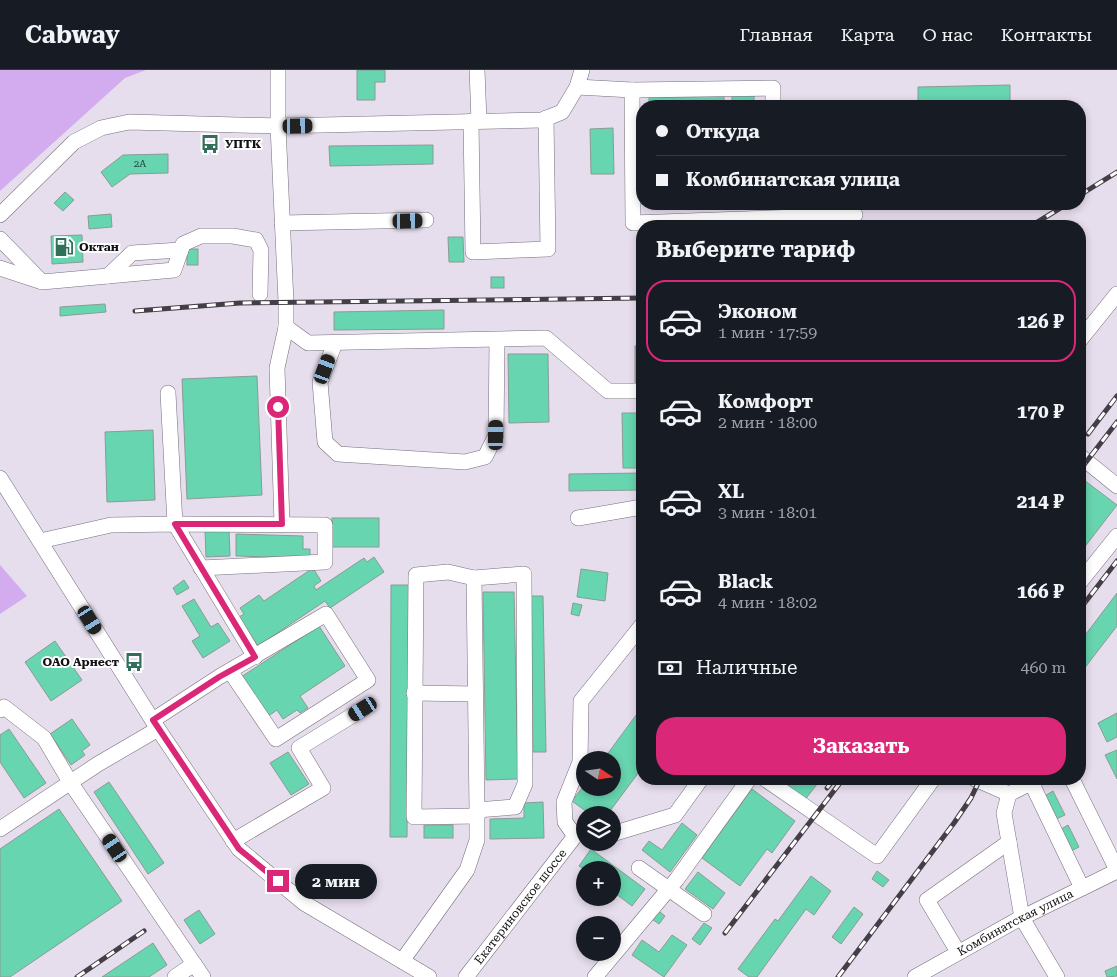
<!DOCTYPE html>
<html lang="ru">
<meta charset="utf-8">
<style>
body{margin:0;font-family:"Roboto Serif",serif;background:#20242c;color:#f1f3f6;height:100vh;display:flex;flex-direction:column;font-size:19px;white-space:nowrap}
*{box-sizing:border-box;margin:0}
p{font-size:16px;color:#9ea1a6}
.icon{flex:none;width:28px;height:28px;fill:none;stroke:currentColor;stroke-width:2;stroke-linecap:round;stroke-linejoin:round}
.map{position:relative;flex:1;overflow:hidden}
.drawer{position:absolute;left:636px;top:150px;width:450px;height:565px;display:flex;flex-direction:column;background:#171b24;border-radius:20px;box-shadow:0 2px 8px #0003}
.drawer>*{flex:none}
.top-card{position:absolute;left:636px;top:30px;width:450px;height:110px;border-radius:20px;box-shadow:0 2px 8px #0003;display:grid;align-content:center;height:110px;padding:0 20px;background:#171b24}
.needle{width:32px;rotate:103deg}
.buttons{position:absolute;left:576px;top:681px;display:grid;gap:10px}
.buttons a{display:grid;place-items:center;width:45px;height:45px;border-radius:50%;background:#171b24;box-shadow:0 2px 8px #0003;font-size:25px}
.end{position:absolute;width:22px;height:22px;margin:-11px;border:6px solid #db2777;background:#fff;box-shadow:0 0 0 2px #fff}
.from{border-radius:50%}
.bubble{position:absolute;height:35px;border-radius:18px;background:#171b24;box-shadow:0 2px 8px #0003;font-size:16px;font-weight:700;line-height:35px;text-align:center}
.car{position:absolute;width:15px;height:30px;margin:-15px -8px;border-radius:6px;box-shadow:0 0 4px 1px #0007;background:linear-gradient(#222 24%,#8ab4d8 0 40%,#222 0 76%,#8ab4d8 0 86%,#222 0)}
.top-card b{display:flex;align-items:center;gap:18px;height:48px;font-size:19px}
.top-card b+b{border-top:1px solid #363941}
.top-card i{width:12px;height:12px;background:#f1f3f6}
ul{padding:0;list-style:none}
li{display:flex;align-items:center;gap:15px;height:82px;margin:0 10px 8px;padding:0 10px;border:2px solid transparent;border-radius:20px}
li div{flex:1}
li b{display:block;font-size:19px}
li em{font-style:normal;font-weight:700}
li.current{border-color:#db2777}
li>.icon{width:45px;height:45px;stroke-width:1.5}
h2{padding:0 20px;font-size:22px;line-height:60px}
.pay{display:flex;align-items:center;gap:12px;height:55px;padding:0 20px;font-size:19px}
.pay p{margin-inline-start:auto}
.primary-button{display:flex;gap:10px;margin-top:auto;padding:10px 20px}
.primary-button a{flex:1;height:58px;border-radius:20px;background:#db2777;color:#fff;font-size:20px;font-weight:700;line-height:58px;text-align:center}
header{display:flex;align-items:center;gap:30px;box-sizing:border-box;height:70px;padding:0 25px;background:#171b24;border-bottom:1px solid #363941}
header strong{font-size:24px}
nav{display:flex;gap:28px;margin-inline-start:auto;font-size:18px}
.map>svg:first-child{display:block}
.green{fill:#d3acf0}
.building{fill:#67d5af;stroke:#8a9c94}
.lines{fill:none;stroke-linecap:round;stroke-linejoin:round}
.minor-casing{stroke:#766e7c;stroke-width:16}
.minor{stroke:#fff;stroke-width:15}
.rail-casing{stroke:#443f47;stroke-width:5}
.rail{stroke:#fff;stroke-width:3;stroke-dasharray:9;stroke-linecap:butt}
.route{stroke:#db2777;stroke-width:6}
.labels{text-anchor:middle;stroke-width:4;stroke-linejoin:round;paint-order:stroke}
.number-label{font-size:10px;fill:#29423c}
.poi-label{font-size:12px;font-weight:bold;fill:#141116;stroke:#fff;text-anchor:start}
.street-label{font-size:12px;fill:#141116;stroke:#fff}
</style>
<header>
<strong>Cabway</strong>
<nav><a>Главная</a><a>Карта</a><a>О нас</a><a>Контакты</a></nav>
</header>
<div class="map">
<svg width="1117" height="907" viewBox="0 0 1117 907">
<rect width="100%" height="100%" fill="#e6dded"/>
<!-- green -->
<g class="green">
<polygon points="0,0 146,0 125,8 0,121"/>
<polygon points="0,495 27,526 0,544"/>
</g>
<!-- building -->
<g class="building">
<polygon points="357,0 385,0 385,12 375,12 375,30 357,30"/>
<polygon points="1010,15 1010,36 918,36 918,17"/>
<rect x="732" y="25" width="22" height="11"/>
<polygon points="724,26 724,36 649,36 649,27"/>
<polygon points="613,58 614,104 591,104 590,59"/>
<polygon points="433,75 433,94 330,96 329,76"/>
<polygon points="168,84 168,103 130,104 112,117 101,102 123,85"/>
<polygon points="65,122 74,130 63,141 54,133"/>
<polygon points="111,144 112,157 89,159 88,146"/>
<polygon points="82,165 83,192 52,194 51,166"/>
<polygon points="448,167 463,167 464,192 449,192"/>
<rect x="187" y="179" width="11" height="16"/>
<rect x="491" y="207" width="13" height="11"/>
<polygon points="105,234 106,242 60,246 60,237"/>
<polygon points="444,240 444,259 334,260 334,242"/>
<rect x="635" y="276" width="7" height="40"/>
<polygon points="508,284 548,284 549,352 509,353"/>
<polygon points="257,306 262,425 187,429 182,309"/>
<polygon points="622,343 638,343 638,398 623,398"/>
<polygon points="153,360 155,430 107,432 105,362"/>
<polygon points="642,403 642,420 569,421 569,404"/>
<polygon points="1084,410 1117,435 1080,483 1080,416"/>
<rect x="332" y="448" width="47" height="29"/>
<polygon points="205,460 229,460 230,486 206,487"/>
<polygon points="236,464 303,466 303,479 310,479 310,488 236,486"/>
<polygon points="374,487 384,502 330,538 325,531 258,576 239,547 244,544 240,538 259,525 264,531 313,498 321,511 314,516 316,520 364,488 367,492"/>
<polygon points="581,499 608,503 605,531 577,527"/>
<polygon points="184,510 189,518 177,525 173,518"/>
<polygon points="391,515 409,515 407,767 390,767"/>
<polygon points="483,522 514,522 518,709 486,710"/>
<polygon points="1117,523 1117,556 1080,604 1080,572"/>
<polygon points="530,526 543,526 546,682 533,682"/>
<polygon points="194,529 211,557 218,553 230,571 203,588 192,571 200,566 182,536"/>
<polygon points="573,533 582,535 579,546 571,544"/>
<polygon points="319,556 345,596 300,626 308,638 300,643 297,640 283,649 277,640 267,647 241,607"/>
<polygon points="55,571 82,610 51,631 25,592"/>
<polygon points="642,637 642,698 607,745 591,745 572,731 585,714 585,718 612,718 612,690 603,690"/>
<polygon points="1117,643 1117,667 1107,672 1098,653"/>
<polygon points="72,649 90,675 82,681 85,685 71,695 50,664"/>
<polygon points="9,659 46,713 24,728 0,692 0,665"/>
<polygon points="1117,680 1117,709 1105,685"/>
<polygon points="288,682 309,714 291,725 270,693"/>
<polygon points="776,709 821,709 804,731"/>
<polygon points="109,712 164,793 148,804 94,722"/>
<polygon points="752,719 795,751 772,783 767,779 740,816 702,788"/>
<polygon points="1053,721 1065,745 1054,750 1043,727"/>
<polygon points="543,732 544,768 490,769 490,749 524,748 524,733"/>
<polygon points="59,739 122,831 10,907 0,907 0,779"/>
<polygon points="682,753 697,765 670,802 642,780 649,771 662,780"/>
<rect x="424" y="755" width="29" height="13"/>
<polygon points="1068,755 1079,777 1069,782 1058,761"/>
<polygon points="591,779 645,819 632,836 612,821 612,800 585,800 579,796"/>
<polygon points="877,801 889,810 883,817 872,809"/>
<polygon points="698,802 725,823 713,839 685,819"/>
<polygon points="811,806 831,821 814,845 806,839 757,907 749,907 738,899 775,849 778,851"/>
<polygon points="854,837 863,844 841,874 832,867"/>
<polygon points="655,838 665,846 659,854 649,847"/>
<polygon points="199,840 215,864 200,874 184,850"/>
<polygon points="704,853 712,858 700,875 692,869"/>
<polygon points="672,865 687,875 664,907 632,885 642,870 659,882"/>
<polygon points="153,873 167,895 149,907 102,907"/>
<polygon points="1117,896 1117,906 1107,907 1105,901"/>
</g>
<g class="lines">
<!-- minor casing -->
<g class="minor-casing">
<g id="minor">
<polyline points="278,0 278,56 286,232 286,257 277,298 282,454"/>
<polyline points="477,0 479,51"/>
<polyline points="577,17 632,20 773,18 773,36"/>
<polyline points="632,20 633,153 855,145"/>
<polyline points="471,51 473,182 548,179 546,48"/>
<polyline points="0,145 74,72 101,58 129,52 278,56 542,50 562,42 577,17 582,0"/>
<polyline points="282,153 426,150"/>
<polyline points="0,169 42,212 174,200 183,174 201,166 233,166 256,170 261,180 260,224"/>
<polyline points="0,198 39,211"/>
<polyline points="108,206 132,183 181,180"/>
<polyline points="286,257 308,273 546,268 608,321 642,321"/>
<polyline points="1080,270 1117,224"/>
<polyline points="335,273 320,312 325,372 338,384 465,392 485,387 496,365 497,270"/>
<polyline points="168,323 175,454 255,587"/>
<polyline points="1080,386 1117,416"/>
<polyline points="0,408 158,659 239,779 304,833 429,907"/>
<polyline points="578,448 642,437"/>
<polyline points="40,471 111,455 175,454 325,455 325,492 201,498"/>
<polyline points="474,508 448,502 416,505 414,747 477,746"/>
<polyline points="1080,512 1117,466"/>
<polyline points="414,623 475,624"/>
<polyline points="0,640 4,637 44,668 70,712 203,907"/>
<polyline points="153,650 219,607 326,544 368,610 276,669 230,601"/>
<polyline points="765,709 877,786 933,709"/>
<polyline points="975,709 1009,724 1038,709"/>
<polyline points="1072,709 1117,800"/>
<polyline points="1031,712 1082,818"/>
<polyline points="1009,724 1004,743 1022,848 1057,907"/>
<polyline points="0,759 98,694 158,659"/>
<polyline points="612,764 675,745 701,709"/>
<polyline points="575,766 565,752 564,732 580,692 581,631 642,555"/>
<polyline points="233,771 323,718 299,678 363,639"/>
<polyline points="639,798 704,844"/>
<polyline points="958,882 927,830 1009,772"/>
<polyline points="402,891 467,800 477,770 477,740 474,508 524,504 525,714 515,737 477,740"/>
<polyline points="175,907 194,894"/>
<path id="s1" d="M 466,907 L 575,766"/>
<polyline points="595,907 677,809 749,709"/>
<path id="s2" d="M 915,907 L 1017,850 L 1117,801"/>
</g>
</g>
<!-- minor -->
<use href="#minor" class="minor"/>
<!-- rail casing -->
<g class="rail-casing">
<g id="rail">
<polyline points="1080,125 1117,102"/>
<polyline points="1031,156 1067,134"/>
<polyline points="135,241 240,233 642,228"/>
<polyline points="1088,364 1117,326"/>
<polyline points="1080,400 1117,352"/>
<polyline points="1080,539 1117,491"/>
<polyline points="827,718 834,709"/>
<polyline points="725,863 843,709"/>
<polyline points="77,907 144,861"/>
<polyline points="838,907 954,753 971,728 980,709"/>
</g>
</g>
<!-- rail -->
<use href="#rail" class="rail"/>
</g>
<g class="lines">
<!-- route -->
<polyline class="route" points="278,811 239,779 153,650 219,607 255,587 175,454 282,454 278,337"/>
</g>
<!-- icons -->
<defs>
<g id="bus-bare" transform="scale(1.5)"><path d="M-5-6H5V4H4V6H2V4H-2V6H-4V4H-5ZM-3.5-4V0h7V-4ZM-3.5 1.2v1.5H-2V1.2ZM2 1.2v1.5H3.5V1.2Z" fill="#326f5a" stroke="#fff" stroke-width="2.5" paint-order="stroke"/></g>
<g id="fuel-bare" transform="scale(1.5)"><path d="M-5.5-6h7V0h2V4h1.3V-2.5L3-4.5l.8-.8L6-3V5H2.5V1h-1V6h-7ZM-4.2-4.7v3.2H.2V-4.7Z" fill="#326f5a" stroke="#fff" stroke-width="2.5" paint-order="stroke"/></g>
</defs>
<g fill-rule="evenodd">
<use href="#bus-bare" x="210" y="74"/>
<use href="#fuel-bare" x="64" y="177"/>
<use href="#bus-bare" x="134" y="592"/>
</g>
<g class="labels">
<!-- number labels -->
<g class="number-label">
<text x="140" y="97">2А</text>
</g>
<!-- poi labels -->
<g class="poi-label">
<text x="225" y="78">УПТК</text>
<text x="79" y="181">Октан</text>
<text x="119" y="596" text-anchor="end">ОАО Арнест</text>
</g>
<!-- street labels -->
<g class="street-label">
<text dy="4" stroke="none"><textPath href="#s1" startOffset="89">Екатериновское шоссе</textPath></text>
<text dy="4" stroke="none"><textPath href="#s2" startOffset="114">Комбинатская улица</textPath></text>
</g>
</g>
</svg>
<div class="buttons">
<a><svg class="needle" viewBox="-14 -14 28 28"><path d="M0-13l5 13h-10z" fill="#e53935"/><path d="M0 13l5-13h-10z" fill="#9ea1a6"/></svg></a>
<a><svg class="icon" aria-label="layers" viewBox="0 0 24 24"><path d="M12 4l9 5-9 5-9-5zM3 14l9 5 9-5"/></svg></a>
<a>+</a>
<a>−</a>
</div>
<i class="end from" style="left:278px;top:337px"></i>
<i class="end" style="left:278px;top:811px"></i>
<div class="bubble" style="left:295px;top:794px;width:82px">2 мин</div>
<i class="car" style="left:298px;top:56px;rotate:89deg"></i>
<i class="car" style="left:408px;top:151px;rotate:89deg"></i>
<i class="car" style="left:325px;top:299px;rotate:20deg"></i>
<i class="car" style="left:496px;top:365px;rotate:1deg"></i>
<i class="car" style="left:90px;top:550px;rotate:148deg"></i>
<i class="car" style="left:363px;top:639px;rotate:238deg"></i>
<i class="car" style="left:115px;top:778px;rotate:326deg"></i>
<div class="top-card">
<b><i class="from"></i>Откуда</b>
<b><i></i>Комбинатская улица</b>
</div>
<section class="drawer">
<h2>Выберите тариф</h2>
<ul>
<li class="current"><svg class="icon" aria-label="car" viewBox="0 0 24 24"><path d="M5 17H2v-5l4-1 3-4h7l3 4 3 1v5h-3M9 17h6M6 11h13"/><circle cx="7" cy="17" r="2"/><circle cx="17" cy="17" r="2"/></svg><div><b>Эконом</b><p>1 мин · 17:59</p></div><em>126 ₽</em></li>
<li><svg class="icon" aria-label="car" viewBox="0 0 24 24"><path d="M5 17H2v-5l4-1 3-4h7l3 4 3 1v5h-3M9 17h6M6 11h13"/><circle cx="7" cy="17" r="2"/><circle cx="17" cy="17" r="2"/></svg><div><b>Комфорт</b><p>2 мин · 18:00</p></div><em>170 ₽</em></li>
<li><svg class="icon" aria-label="car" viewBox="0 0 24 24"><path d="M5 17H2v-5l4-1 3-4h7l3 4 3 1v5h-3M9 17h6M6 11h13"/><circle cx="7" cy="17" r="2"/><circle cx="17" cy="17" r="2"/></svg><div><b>XL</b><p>3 мин · 18:01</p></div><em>214 ₽</em></li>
<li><svg class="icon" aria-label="car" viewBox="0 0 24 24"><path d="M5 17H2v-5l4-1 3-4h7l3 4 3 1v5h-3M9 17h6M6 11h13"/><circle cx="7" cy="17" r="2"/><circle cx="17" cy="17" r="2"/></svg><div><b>Black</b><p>4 мин · 18:02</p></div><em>166 ₽</em></li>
</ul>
<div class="pay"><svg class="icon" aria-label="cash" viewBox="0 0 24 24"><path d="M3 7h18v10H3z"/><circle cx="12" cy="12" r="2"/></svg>Наличные<p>460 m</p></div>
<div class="primary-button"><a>Заказать</a></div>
</section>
</div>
